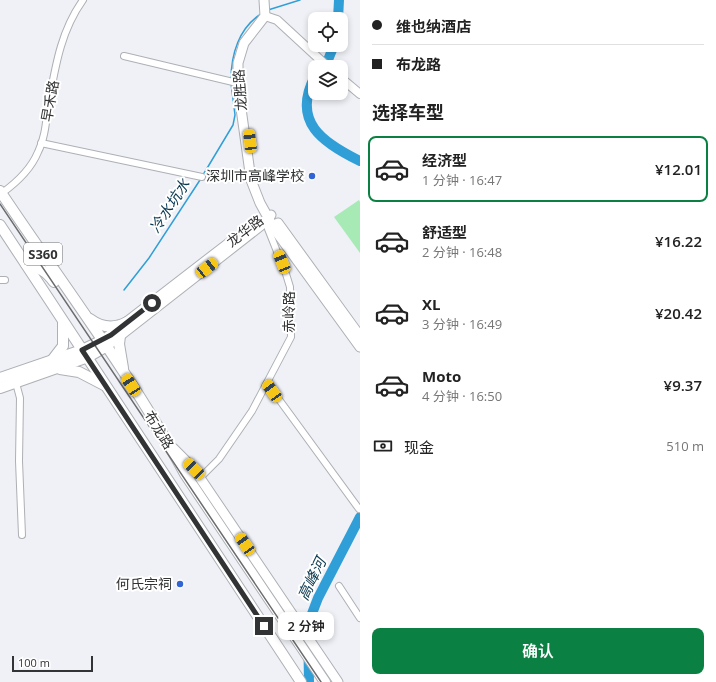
<!DOCTYPE html>
<html lang="zh">
<meta charset="utf-8">
<style>
body{margin:0;font-family:"Open Sans","Noto Sans SC",sans-serif;background:#f6f6f6;color:#222;height:100vh;display:flex;flex-direction:column;font-size:15px;white-space:nowrap}
*{box-sizing:border-box;margin:0}
p{font-size:13px;color:#767676}
.icon{flex:none;width:22px;height:22px;fill:none;stroke:currentColor;stroke-width:2;stroke-linecap:round;stroke-linejoin:round}
.map{position:relative;flex:1;overflow:hidden}
.drawer{display:flex;flex-direction:column;background:#fff;width:356px}
.drawer>*{flex:none}
.guide{display:grid;align-content:center;height:88px;padding:0 12px;background:#fff}
.buttons{position:absolute;left:308px;top:12px;display:grid;gap:8px}
.buttons a{display:grid;place-items:center;width:40px;height:40px;border-radius:8px;background:#fff;box-shadow:0 2px 6px #0003;font-size:20px}
.scale{position:absolute;left:12px;bottom:10px;width:81px;box-sizing:border-box;padding-left:4px;border:2px solid #323334;border-top:0;font-size:11px;line-height:14px;white-space:nowrap;color:#323334;-webkit-text-stroke:3px #fff;paint-order:stroke}
.end{position:absolute;width:18px;height:18px;margin:-9px;border:5px solid #323334;background:#fff;box-shadow:0 0 0 2px #fff}
.from{border-radius:50%}
.bubble{position:absolute;height:28px;border-radius:8px;background:#fff;box-shadow:0 2px 6px #0003;font-size:13px;font-weight:600;line-height:28px;text-align:center}
.car{position:absolute;width:12px;height:24px;margin:-12px -6px;border-radius:5px;box-shadow:0 0 3px 1px #0007;background:linear-gradient(#f5c518 24%,#345 0 40%,#f5c518 0 76%,#345 0 86%,#f5c518 0)}
.guide b{display:flex;align-items:center;gap:14px;height:38px;font-size:15px}
.guide b+b{border-top:1px solid #e0e0e0}
.guide i{width:10px;height:10px;background:#222}
ul{padding:0;list-style:none}
li{display:flex;align-items:center;gap:12px;height:66px;margin:0 8px 6px;padding:0 4px;border:2px solid transparent;border-radius:8px}
li div{flex:1}
li b{display:block;font-size:15px}
li em{font-style:normal;font-weight:600}
li.active{border-color:#0b8043}
li>.icon{width:36px;height:36px;stroke-width:1.5}
h2{padding:0 12px;font-size:18px;line-height:48px}
.pay{display:flex;align-items:center;gap:10px;height:44px;padding:0 12px;font-size:15px}
.pay p{margin-inline-start:auto}
.cta{display:flex;gap:8px;margin-top:auto;padding:8px 12px}
.cta a{flex:1;height:46px;border-radius:8px;background:#0b8043;color:#fff;font-size:16px;font-weight:600;line-height:46px;text-align:center}
main{display:flex;flex:1;min-height:0}
.map>svg:first-child{display:block}
.green{fill:#a7eab6}
.lines{fill:none;stroke-linecap:round;stroke-linejoin:round}
.stream{stroke:#319fd7;stroke-width:1.5}
.river{stroke:#319fd7;stroke-width:10}
.minor-casing{stroke:#adb0b4;stroke-width:8}
.tertiary-casing{stroke:#adb0b4;stroke-width:10}
.secondary-casing{stroke:#adb0b4;stroke-width:11}
.primary-casing{stroke:#adb0b4;stroke-width:12}
.minor{stroke:#fff;stroke-width:6}
.tertiary{stroke:#fff;stroke-width:8}
.secondary{stroke:#fff;stroke-width:9}
.primary{stroke:#fff;stroke-width:10}
.rail{stroke:#6b6c6e;stroke-width:1.5}
.route{stroke:#323334;stroke-width:5}
.poi-dot{fill:#3265d4;stroke:#fff;stroke-width:1.5}
.labels{text-anchor:middle;stroke-width:4;stroke-linejoin:round;paint-order:stroke}
.shield{fill:#fff;stroke:#707071;stroke-width:1}
.shield-label{font-size:13px;font-weight:bold;fill:#323334}
.street-label{font-size:14px;fill:#323334;stroke:#fff}
.poi-label{font-size:14px;fill:#323334;stroke:#fff;text-anchor:end}
.water-label{font-size:15px;font-style:italic;fill:#0b3950;stroke:#fff}
</style>
<main>
<div class="map">
<svg width="360" height="682" viewBox="0 0 360 682">
<rect width="100%" height="100%" fill="#eff1f6"/>
<!-- green -->
<polygon class="green" points="359,200 360,202 360,253 334,217"/>
<g class="lines">
<!-- stream -->
<g class="stream">
<polyline points="268,10 300,0"/>
<path d="M 231,80 C 231,54 239,28 261,14"/>
<polyline points="203,175 233,125 235,115 231,83"/>
<polyline points="124,290 149,258 200,180"/>
</g>
<!-- river -->
<g class="river">
<polyline points="338,19 339,0"/>
<polyline points="322,67 328,60 334,45"/>
<path d="M 315,76 C 291,122 323,143 360,161"/>
<polyline points="309,682 308,624 318,598 360,517"/>
</g>
<!-- minor casing -->
<g class="minor-casing">
<g id="minor">
<polyline points="124,56 233,82"/>
<polyline points="41,143 202,177"/>
<path d="M 2,193 C 16,183 31,169 38,152 C 45,138 46,122 48,107 C 55,69 60,32 83,0"/>
<polyline points="0,280 5,280"/>
<polyline points="16,383 20,398 19,461 22,535"/>
<polyline points="267,383 359,509"/>
<polyline points="200,478 219,459 252,411 291,337 290,287 286,274 268,229 268,220"/>
<polyline points="339,586 360,618"/>
</g>
</g>
<!-- tertiary casing -->
<g class="tertiary-casing">
<g id="tertiary">
<polyline points="265,16 277,20 328,67"/>
<polyline points="341,78 360,94"/>
</g>
</g>
<!-- secondary casing -->
<g class="secondary-casing">
<g id="secondary">
<polyline points="264,0 265,16 244,43 238,63 238,87 251,180 260,203 275,230 360,347"/>
<polyline points="278,223 360,336"/>
<polyline points="103,340 230,242"/>
<polyline points="107,346 268,220 271,215"/>
<polyline points="173,448 194,469 338,682"/>
</g>
</g>
<!-- primary casing -->
<g class="primary-casing">
<g id="primary">
<path d="M 0,191 C 62,284 132,375 185,474 L 325,682"/>
<polyline points="0,225 301,682"/>
<path d="M 26,264 C 40,268 46,271 54,282"/>
<path d="M 90,319 C 102,328 114,329 127,322"/>
<polyline points="120,336 119,344 123,368"/>
<polyline points="53,359 63,346 63,323"/>
<polyline points="60,369 79,372 104,385"/>
<polyline points="0,378 82,350 103,340"/>
<polyline points="0,388 88,357 107,346"/>
</g>
</g>
<!-- minor -->
<use href="#minor" class="minor"/>
<!-- tertiary -->
<use href="#tertiary" class="tertiary"/>
<!-- secondary -->
<use href="#secondary" class="secondary"/>
<!-- primary -->
<use href="#primary" class="primary"/>
<!-- rail -->
<polyline class="rail" points="0,204 321,682"/>
</g>
<g class="lines">
<!-- route -->
<polyline class="route" points="152,303 111,335 82,350 264,626"/>
</g>
<!-- markers -->
<g class="poi-dot">
<circle cx="312" cy="176" r="4"/>
<circle cx="180" cy="584" r="4"/>
</g>
<g class="labels">
<!-- shield labels -->
<rect class="shield" x="24" y="243" width="38" height="22" rx="3"/>
<g class="shield-label">
<text x="43" y="259">S360</text>
</g>
<!-- street labels -->
<g class="street-label">
<text transform="translate(240 90) rotate(-94)" y="5">龙胜路</text>
<text transform="translate(50 101) rotate(-80)" y="5">早禾路</text>
<text transform="translate(245 231) rotate(-37)" y="5">龙华路</text>
<text transform="translate(289 312) rotate(-90)" y="5">赤岭路</text>
<text transform="translate(159 430) rotate(58)" y="5">布龙路</text>
</g>
<!-- poi labels -->
<g class="poi-label">
<text x="304" y="181">深圳市高峰学校</text>
<text x="172" y="589">何氏宗祠</text>
</g>
<!-- water labels -->
<g class="water-label">
<text transform="translate(170 206) rotate(-57)" y="5">冷水坑水</text>
<text transform="translate(312 579) rotate(-64)" y="5">高峰河</text>
</g>
</g>
</svg>
<div class="buttons">
<a><svg class="icon" aria-label="locate" viewBox="0 0 24 24"><circle cx="12" cy="12" r="6"/><path d="M12 2v4M12 18v4M2 12h4M18 12h4"/></svg></a>
<a><svg class="icon" aria-label="layers" viewBox="0 0 24 24"><path d="M12 4l9 5-9 5-9-5zM3 14l9 5 9-5"/></svg></a>
</div>
<div class="scale">100 m</div>
<i class="end from" style="left:152px;top:303px"></i>
<i class="end" style="left:264px;top:626px"></i>
<div class="bubble" style="left:278px;top:612px;width:56px">2 分钟</div>
<i class="car" style="left:250px;top:141px;rotate:353deg"></i>
<i class="car" style="left:282px;top:262px;rotate:338deg"></i>
<i class="car" style="left:207px;top:268px;rotate:52deg"></i>
<i class="car" style="left:131px;top:385px;rotate:327deg"></i>
<i class="car" style="left:272px;top:391px;rotate:325deg"></i>
<i class="car" style="left:194px;top:469px;rotate:315deg"></i>
<i class="car" style="left:245px;top:544px;rotate:326deg"></i>
</div>
<section class="drawer">
<div class="guide">
<b><i class="from"></i>维也纳酒店</b>
<b><i></i>布龙路</b>
</div>
<h2>选择车型</h2>
<ul>
<li class="active"><svg class="icon" aria-label="car" viewBox="0 0 24 24"><path d="M5 17H2v-5l4-1 3-4h7l3 4 3 1v5h-3M9 17h6M6 11h13"/><circle cx="7" cy="17" r="2"/><circle cx="17" cy="17" r="2"/></svg><div><b>经济型</b><p>1 分钟 · 16:47</p></div><em>¥12.01</em></li>
<li><svg class="icon" aria-label="car" viewBox="0 0 24 24"><path d="M5 17H2v-5l4-1 3-4h7l3 4 3 1v5h-3M9 17h6M6 11h13"/><circle cx="7" cy="17" r="2"/><circle cx="17" cy="17" r="2"/></svg><div><b>舒适型</b><p>2 分钟 · 16:48</p></div><em>¥16.22</em></li>
<li><svg class="icon" aria-label="car" viewBox="0 0 24 24"><path d="M5 17H2v-5l4-1 3-4h7l3 4 3 1v5h-3M9 17h6M6 11h13"/><circle cx="7" cy="17" r="2"/><circle cx="17" cy="17" r="2"/></svg><div><b>XL</b><p>3 分钟 · 16:49</p></div><em>¥20.42</em></li>
<li><svg class="icon" aria-label="car" viewBox="0 0 24 24"><path d="M5 17H2v-5l4-1 3-4h7l3 4 3 1v5h-3M9 17h6M6 11h13"/><circle cx="7" cy="17" r="2"/><circle cx="17" cy="17" r="2"/></svg><div><b>Moto</b><p>4 分钟 · 16:50</p></div><em>¥9.37</em></li>
</ul>
<div class="pay"><svg class="icon" aria-label="cash" viewBox="0 0 24 24"><path d="M3 7h18v10H3z"/><circle cx="12" cy="12" r="2"/></svg>现金<p>510 m</p></div>
<div class="cta"><a>确认</a></div>
</section>
</main>
